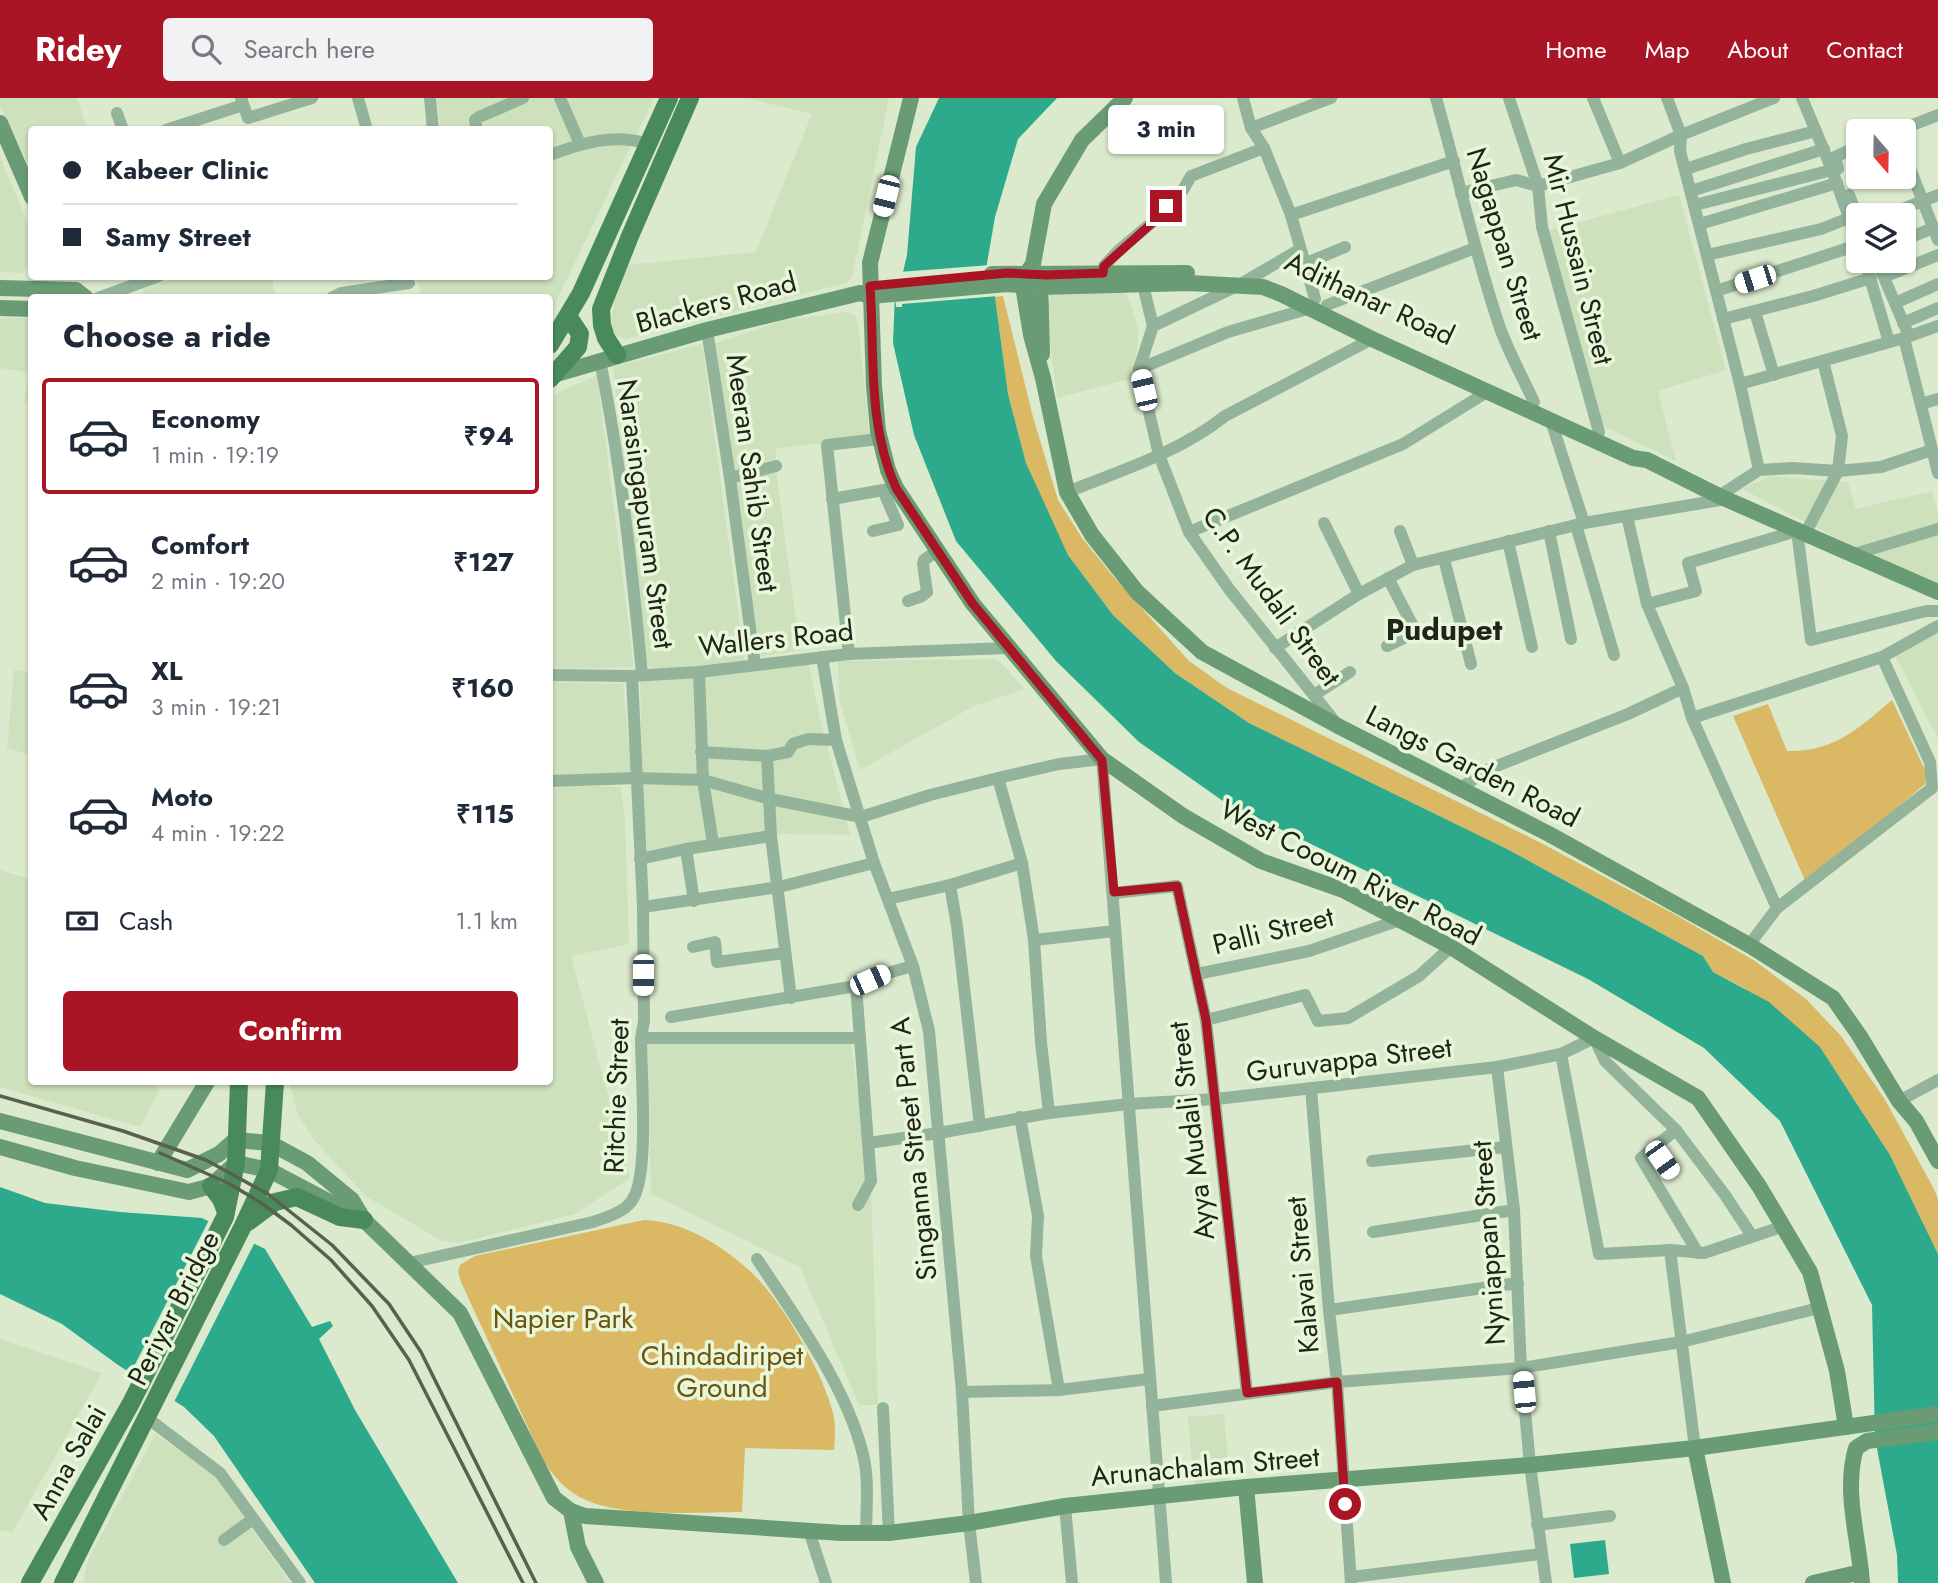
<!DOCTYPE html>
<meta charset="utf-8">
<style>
body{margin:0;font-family:Jost,sans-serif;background:#f2f2f3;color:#1f2937;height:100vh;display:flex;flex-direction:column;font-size:26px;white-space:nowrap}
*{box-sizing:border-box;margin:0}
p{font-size:23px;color:#747a83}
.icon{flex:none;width:38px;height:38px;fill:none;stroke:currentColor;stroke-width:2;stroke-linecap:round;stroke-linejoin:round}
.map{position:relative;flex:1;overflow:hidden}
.details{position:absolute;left:28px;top:196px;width:525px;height:791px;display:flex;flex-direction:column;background:#fff;border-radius:7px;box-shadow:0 2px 5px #0004}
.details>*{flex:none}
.hud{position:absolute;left:28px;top:28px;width:525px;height:154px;border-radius:7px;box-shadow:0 2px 5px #0004;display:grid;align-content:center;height:154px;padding:0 35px;background:#fff}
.needle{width:46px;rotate:160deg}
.buttons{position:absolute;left:1846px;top:21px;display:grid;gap:14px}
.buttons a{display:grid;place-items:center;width:70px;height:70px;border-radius:7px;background:#fff;box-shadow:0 2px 5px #0004;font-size:35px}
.end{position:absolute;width:32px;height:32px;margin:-16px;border:9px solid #aa1526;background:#fff;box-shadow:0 0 0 4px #fff}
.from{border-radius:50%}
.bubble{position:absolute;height:49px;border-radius:7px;background:#fff;box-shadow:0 2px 5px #0004;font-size:23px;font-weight:700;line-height:49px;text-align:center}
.car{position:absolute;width:21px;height:42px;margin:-21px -10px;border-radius:9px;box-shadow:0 0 5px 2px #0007;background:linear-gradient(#fff 24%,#345 0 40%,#fff 0 76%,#345 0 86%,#fff 0)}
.hud b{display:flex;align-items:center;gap:24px;height:66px;font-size:26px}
.hud b+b{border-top:2px solid #e0e1e3}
.hud i{width:18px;height:18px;background:#1f2937}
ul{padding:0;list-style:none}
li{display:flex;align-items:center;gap:21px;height:116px;margin:0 14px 10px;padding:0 21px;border:4px solid transparent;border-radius:7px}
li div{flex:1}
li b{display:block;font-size:26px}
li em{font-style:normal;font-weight:700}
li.current{border-color:#aa1526}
li>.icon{width:63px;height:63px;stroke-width:1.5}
h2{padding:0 35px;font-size:32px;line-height:84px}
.pay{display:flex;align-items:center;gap:18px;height:77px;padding:0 35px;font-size:26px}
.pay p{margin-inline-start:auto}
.button{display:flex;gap:14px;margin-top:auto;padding:14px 35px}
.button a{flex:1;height:80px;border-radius:7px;background:#aa1526;color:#fff;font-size:28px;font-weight:700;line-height:80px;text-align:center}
header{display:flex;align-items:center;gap:42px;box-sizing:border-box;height:98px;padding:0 35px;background:#aa1526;color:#fff}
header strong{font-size:33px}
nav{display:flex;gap:38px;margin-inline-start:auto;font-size:24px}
.search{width:490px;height:63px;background:#f2f2f3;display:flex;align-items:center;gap:18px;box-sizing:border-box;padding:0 24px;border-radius:7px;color:#747a83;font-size:26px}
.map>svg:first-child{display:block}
.built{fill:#cee1bd}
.green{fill:#dbb864}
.water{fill:#2daa8c}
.pier{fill:#dbeacd}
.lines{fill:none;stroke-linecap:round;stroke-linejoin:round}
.street{stroke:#93b49a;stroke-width:12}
.secondary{stroke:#699c75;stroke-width:16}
.primary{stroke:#498a5b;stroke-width:18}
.rail{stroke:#586050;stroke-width:3.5}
.route{stroke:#aa1526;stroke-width:9}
.labels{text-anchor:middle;stroke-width:7;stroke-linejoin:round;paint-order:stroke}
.street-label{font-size:28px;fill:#20251a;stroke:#e8f7da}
.park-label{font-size:28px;fill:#6d540e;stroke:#e8f7da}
.neighbourhood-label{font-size:30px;font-weight:bold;fill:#20251a;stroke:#e8f7da}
</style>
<header>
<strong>Ridey</strong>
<div class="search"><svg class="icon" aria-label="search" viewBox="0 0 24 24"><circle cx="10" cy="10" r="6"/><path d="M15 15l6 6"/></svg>Search here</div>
<nav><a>Home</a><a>Map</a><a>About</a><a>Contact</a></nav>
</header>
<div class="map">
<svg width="1938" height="1485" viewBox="0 0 1938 1485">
<rect width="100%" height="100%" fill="#dbeacd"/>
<!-- built -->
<g class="built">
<polygon points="0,0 77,0 87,31 32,32 31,71 0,9"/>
<polygon points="437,0 654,0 550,216 550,200 422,199 416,179 550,178 550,32 440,31"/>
<polygon points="746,0 889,0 852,179 846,185 627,241 615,237 611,225 615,197 628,167 756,154 812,16"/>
<polygon points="0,59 31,132 31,168 22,175 0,174"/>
<polygon points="1679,97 1726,272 1658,293 1676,363 1599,326 1546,133"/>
<polygon points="182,178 272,179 275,199 143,199 143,191"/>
<polygon points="1118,191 1128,198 1139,234 1133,280 1057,300 1046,214 1051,193"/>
<polygon points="847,214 855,217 858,226 870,340 776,350 776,361 732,373 714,246 784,222"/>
<polygon points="0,220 31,220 31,306 24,304 30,275 0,270"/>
<polygon points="702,246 745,565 653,572 646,566 613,269"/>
<polygon points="597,277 634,569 550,571 550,302 556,296"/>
<polygon points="776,372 800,552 757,559 734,383"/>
<polygon points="1771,378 1848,384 1856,411 1932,393 1938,416 1938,484 1882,464 1742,391"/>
<polygon points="1938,534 1938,640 1894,556"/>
<polygon points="997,561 1025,591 974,608 860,672 839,600 838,563"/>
<polygon points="809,567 819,616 850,737 779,736 644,756 640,580"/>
<polygon points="14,572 31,574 31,657 7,650"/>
<polygon points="550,584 623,586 632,680 550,680"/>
<polygon points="550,686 621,689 625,724 629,846 571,858 630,1080 575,1116 459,1145 442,1143 367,1099 314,1042 298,1017 289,984 550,984"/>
<polygon points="0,772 31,781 32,984 153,984 159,993 140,1029 0,989"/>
<polygon points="647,945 851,945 871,1089 878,1307 859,1307 800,1169 651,1096"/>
<polygon points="0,1241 102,1275 12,1435 0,1432"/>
<polygon points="1224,1316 1230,1385 1194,1388 1188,1319"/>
<polygon points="155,1336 213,1375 290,1485 83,1485 87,1464"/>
</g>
<!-- green -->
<g class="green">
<polygon points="1003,198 1033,319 1058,402 1082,440 1112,477 1189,563 1227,590 1541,745 1676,817 1755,863 1806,901 1841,938 1884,1000 1934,1091 1938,1101 1938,1156 1890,1057 1820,949 1744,890 1713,874 1703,858 1507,751 1249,625 1175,575 1113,517 1068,457 1043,407 1026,365 1008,296 995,199"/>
<path d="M 1892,602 L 1925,672 L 1925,686 L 1807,787 L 1733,618 L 1768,606 L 1787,653 C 1834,654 1858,631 1892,602 Z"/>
<path d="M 644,1122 C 684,1123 725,1149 753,1176 C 783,1205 823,1275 833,1315 C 836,1327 835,1340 834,1352 L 745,1350 L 742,1414 C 697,1414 626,1420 586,1402 C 567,1394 553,1378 543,1362 L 461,1184 L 458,1173 L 460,1167 L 475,1158 Z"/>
</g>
<!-- water -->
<g class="water">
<polygon points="939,0 1057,0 1018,41 995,119 986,171 995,199 1008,296 1026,365 1068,457 1113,517 1175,575 1249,625 1507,751 1703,858 1713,874 1769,904 1820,949 1890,1057 1938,1156 1938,1485 1898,1485 1897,1457 1875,1340 1872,1207 1780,1023 1704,950 1588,881 1223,703 1139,644 1056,563 956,443 914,337 893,245 895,195 903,174 907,157 916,49"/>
<polygon points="0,1089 45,1105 120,1114 202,1120 265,1151 312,1229 330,1223 333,1228 319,1241 355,1312 458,1485 315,1485 214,1338 184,1309 118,1267 62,1226 0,1196"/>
<polygon points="1605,1442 1609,1476 1574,1480 1570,1446"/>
</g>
<!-- pier -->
<g class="pier">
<polygon points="991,167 998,198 902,206 902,209 896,209 894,187 899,174"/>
<polygon points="210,1120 256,1142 173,1306 129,1278"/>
</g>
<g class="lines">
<!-- street -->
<g class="street">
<polyline points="241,0 248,20 312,0"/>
<polyline points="358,0 367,32"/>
<polyline points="430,0 433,32"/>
<polyline points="560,0 580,46"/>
<polyline points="1243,0 1251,30 1264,50 1291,117 1315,201"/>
<path d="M 1436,0 C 1458,76 1474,154 1500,230 C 1509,255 1523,280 1534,304"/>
<polyline points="1509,0 1538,88 1542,129 1599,334"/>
<polyline points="1593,0 1620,65"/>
<polyline points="1667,0 1681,37 1680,53 1740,286 1759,372"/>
<polyline points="1802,0 1832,72 1858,145"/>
<polyline points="117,15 123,32"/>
<polyline points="1251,30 1331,0"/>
<polyline points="166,32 243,7"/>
<polyline points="477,32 475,22 479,19 523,0"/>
<polyline points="1897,33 1938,17"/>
<polyline points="1904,55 1938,142"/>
<path d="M 550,57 C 582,45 614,35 648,46"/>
<polyline points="1686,71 1746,51 1816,33"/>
<polyline points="1838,71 1835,59 1858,48"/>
<polyline points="1691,93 1824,51"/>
<polyline points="1461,95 1516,82 1538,88 1620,65 1681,37 1774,0"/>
<polyline points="1849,97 1858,119"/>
<polyline points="1695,107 1832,72"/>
<polyline points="1291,117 1454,63"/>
<polyline points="1887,117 1938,97"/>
<polyline points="1700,126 1837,85"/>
<polyline points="1904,142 1933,130"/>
<polyline points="1299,152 1239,187 1153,228 1139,271 1159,357 1189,434 1229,491 1336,625"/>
<polyline points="1707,157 1821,131 1849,120"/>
<polyline points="1865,163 1889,244"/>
<polyline points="1877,163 1909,238"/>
<polyline points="1304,166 1345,149"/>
<polyline points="1103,175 1104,168 1119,152 1161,117 1166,108 1183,92 1191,78 1264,50"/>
<polyline points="1884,179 1938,157"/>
<polyline points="1143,187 1153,228"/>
<polyline points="1716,193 1858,147"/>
<polyline points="98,200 159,178"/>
<polyline points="331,200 341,195 409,185"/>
<polyline points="1895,205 1938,186"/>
<polyline points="1327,207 1475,150"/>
<polyline points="1755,214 1774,277"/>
<polyline points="1723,221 1813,198 1871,180"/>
<polyline points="1903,225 1938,210"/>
<polyline points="707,232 730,380 755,567"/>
<polyline points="1904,240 1938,375"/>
<path d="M 600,263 C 621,366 632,471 642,576"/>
<polyline points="1139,271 1228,234 1311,210"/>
<polyline points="1740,286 1904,240 1938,228"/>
<polyline points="1921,306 1938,301"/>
<polyline points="1551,323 1584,425"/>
<polyline points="730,380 776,368"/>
<path d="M 1067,394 C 1120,373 1180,354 1225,318 L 1372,241"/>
<polyline points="1719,398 1759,372 1793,370 1838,373 1881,369 1932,352"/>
<polyline points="832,401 889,391"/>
<polyline points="1627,418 1647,506 1683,590 1692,620 1777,810"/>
<polyline points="1324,425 1359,496"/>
<polyline points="1576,427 1614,557"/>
<polyline points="873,433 898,427 883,392"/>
<polyline points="1400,433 1413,467"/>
<polyline points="1549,433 1571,541"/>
<polyline points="1189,434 1403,346 1487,294"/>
<polyline points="1805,436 1838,373 1842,338 1823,263"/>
<polyline points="1508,443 1532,549"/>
<polyline points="1851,457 1938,431"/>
<polyline points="1444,461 1471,566"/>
<polyline points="908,503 922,498 927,494 923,466 924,462 937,453"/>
<polyline points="1647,506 1696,493 1688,465 1797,433 1811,542 1926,513 1938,513"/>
<polyline points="1387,548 1416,534 1388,480"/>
<polyline points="1275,550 1359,496 1413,467 1584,425 1726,401"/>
<polyline points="849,556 827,347 879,341"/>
<polyline points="822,559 836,642 874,765 913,868 929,933 962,1294 969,1425 976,1485"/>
<polyline points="699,574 703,682 713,746"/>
<polyline points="550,577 632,578 699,574 849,556 1007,550"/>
<polyline points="1314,597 1350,574"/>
<polyline points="1692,620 1882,559 1938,528"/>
<polyline points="701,654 767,658 788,654 793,646 808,641 836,642"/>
<polyline points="767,658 771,738 791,900"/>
<polyline points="998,680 1022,765 1034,842 1041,944 1049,1015"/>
<polyline points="550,683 637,680 703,682 770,701 861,719 930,697 998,680 1059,666 1102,661 1166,1485"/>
<polyline points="1459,691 1489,671 1628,616 1683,590"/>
<polyline points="686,751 694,803"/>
<polyline points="640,761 686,751 771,738"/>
<polyline points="950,787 957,828 980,1028"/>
<polyline points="1114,795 1177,788 1206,922 1247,1295"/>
<polyline points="888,801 950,787 1022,765"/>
<polyline points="643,809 779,789 874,765"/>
<polyline points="1034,842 1115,833"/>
<polyline points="1749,847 1777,810 1932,690 1930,664 1882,559"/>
<polyline points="693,849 715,844 717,864 785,855"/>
<polyline points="1197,876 1309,853 1400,822"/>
<polyline points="856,888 868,1045"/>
<polyline points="671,919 856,888 884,876 913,868"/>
<polyline points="1206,922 1305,897 1318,923 1348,920 1419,878 1451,849"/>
<polyline points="641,940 860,940"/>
<polyline points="1561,956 1599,1156 1670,1152 1704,1155 1784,1128"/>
<polyline points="1497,969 1514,1112 1521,1270 1530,1367 1546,1485"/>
<polyline points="1311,990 1329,1212 1337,1284 1351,1485"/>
<polyline points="1899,1003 1938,982"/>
<polyline points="1020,1019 1038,1118 1036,1158 1059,1292"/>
<polyline points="1653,1050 1641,1060 1698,1155"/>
<polyline points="1372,1063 1506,1049"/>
<polyline points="1671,1073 1653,1050 1676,1032"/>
<polyline points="858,1107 871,1083 868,1045 939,1035 1049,1015 1128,1006 1216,1001 1497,969 1561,956 1594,940 1605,963 1676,1032 1725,1097 1752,1138"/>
<polyline points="1373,1134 1514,1112"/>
<polyline points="1670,1152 1695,1350"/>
<path d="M 757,1161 C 796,1220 852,1296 865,1366 C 869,1388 866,1414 866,1436"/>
<path d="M 409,1165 L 593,1124 C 607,1119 627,1114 634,1099 C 649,1071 641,976 641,940 L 644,923 L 643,809 L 632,578"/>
<polyline points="1329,1212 1518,1185"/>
<polyline points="962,1294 1059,1292 1149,1281"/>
<polyline points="1152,1308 1337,1284 1521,1270 1681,1244 1819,1210"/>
<polyline points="883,1310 889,1435"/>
<polyline points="146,1319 220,1375 300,1485"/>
<polyline points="1065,1408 1072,1485"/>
<polyline points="1537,1427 1610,1418"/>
<polyline points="809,1433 826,1485"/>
<polyline points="224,1442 253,1421"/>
<polyline points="1351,1479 1541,1456"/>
</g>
<!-- secondary -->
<g class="secondary">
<polyline points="911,0 870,165 874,288 878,333 888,372 896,390 973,506 1102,661 1183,718 1261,763 1343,792 1451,849 1594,940 1698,1000 1759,1088 1810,1174 1837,1273 1846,1329"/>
<polyline points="1125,0 1082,42 1044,106 1033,166 1026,176 1024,194 1031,237 1043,280 1067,394 1092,437 1137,494 1202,554 1340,629 1549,736 1749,847 1833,900 1859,937 1899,1003 1916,1023 1938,1063"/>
<polyline points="0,25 32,99"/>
<polyline points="992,176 1187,175"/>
<polyline points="1040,181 1042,256"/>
<polyline points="0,190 76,192 86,200"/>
<polyline points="0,210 32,211"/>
<polyline points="553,277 707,232 860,195 870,198 1007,186 1040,189 1189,185 1263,189 1281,196 1372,241 1633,360 1647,362 1719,398 1938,494"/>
<polyline points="0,1023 187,1072 219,1056 235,1042 270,1045 307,1065 352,1102 364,1122"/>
<polyline points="0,1049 75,1070 189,1094 211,1088 236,1065 269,1072 364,1122 460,1215 554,1400 571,1413 585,1418 842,1435 889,1435 969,1425 1065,1408 1246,1389 1530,1367 1695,1350 1938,1316"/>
<polyline points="158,1065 207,984"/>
<polyline points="1695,1350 1723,1485"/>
<polyline points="1246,1389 1255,1485"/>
<polyline points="571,1413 578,1449 596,1485"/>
<polyline points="1813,1485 1861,1474"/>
<path d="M 1862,1485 C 1859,1440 1843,1394 1856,1350 L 1867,1343 L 1938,1334"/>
</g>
<!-- primary -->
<g class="primary">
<polyline points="550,247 581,195 669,0"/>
<polyline points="617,257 606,240 602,227 601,211 630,138 690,0"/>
<polyline points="550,281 578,249 580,236 568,218"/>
<polyline points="211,1088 221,1101 226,1114"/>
<polyline points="248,1124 275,1104 297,1099 340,1119 364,1122"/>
<polyline points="30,1485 131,1305 225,1119 236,1065 239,984"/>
<polyline points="63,1485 243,1128 269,1072 275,984"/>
</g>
<!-- rail -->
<g class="rail">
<polyline points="0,998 123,1033 206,1062 268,1096 332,1147 389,1206 421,1254 536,1485"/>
<polyline points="160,1055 228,1085 260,1104 291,1127 331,1162 372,1208 409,1262 523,1485"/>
</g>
</g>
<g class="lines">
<!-- route -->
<path class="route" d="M 1166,108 L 1161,117 L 1104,168 L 1103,175 L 1047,177 L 1007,175 L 870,188 C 875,256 867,326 896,390 L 973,506 L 1102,662 L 1114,794 L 1177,788 L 1206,922 L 1247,1295 L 1337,1284 L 1345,1406"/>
</g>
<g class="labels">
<!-- street labels -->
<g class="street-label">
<text transform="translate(1505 146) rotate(73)" y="10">Nagappan Street</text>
<text transform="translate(1579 161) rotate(76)" y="10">Mir Hussain Street</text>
<text transform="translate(1370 200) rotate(25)" y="10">Adithanar Road</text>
<text transform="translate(716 204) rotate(-15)" y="10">Blackers Road</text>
<text transform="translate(753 375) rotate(82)" y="10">Meeran Sahib Street</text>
<text transform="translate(646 416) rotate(82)" y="10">Narasingapuram Street</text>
<text transform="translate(1272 498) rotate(54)" y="10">C.P. Mudali Street</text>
<text transform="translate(776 540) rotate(-6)" y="10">Wallers Road</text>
<text transform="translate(1473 668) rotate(27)" y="10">Langs Garden Road</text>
<text transform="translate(1351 774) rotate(27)" y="10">West Cooum River Road</text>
<text transform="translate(1273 832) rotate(-14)" y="10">Palli Street</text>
<text transform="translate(1349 961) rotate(-7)" y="10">Guruvappa Street</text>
<text transform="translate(616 998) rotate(-88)" y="10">Ritchie Street</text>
<text transform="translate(1191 1033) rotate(-97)" y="10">Ayya Mudali Street</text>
<text transform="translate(913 1051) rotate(-96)" y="10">Singanna Street Part A</text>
<text transform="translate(1488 1145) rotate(-94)" y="10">Nyniappan Street</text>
<text transform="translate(1302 1177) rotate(-95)" y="10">Kalavai Street</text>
<text transform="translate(173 1210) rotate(-63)" y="10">Periyar Bridge</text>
<text transform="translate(68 1364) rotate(-61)" y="10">Anna Salai</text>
<text transform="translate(1205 1368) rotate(-5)" y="10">Arunachalam Street</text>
</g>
<!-- park labels -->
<g class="park-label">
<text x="563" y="1230">Napier Park</text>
<text x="722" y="1267">Chindadiripet<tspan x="722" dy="32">Ground</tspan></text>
</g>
<!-- neighbourhood labels -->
<g class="neighbourhood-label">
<text x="1444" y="542">Pudupet</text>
</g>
</g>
</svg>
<div class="buttons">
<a><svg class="needle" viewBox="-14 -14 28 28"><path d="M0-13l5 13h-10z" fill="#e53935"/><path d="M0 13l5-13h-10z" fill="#747a83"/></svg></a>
<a><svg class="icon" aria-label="layers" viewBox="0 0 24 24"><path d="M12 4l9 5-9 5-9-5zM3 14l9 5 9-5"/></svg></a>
</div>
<i class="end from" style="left:1345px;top:1406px"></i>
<i class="end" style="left:1166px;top:108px"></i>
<div class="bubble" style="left:1108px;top:7px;width:116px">3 min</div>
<i class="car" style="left:886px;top:98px;rotate:194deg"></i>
<i class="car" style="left:1755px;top:181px;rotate:252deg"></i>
<i class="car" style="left:1144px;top:292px;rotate:347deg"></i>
<i class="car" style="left:643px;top:877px;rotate:180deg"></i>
<i class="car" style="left:870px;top:882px;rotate:66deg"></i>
<i class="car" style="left:1662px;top:1062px;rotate:144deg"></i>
<i class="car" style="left:1524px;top:1294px;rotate:355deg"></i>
<div class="hud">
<b><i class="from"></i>Kabeer Clinic</b>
<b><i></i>Samy Street</b>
</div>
<section class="details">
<h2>Choose a ride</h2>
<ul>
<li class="current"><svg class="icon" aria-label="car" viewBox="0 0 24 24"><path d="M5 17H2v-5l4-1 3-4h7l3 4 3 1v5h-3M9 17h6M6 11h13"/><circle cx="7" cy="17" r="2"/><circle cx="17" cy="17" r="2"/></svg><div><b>Economy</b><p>1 min · 19:19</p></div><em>₹94</em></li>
<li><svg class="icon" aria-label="car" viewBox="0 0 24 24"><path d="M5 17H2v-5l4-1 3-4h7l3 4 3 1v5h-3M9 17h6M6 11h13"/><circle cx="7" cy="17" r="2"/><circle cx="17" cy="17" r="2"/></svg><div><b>Comfort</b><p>2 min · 19:20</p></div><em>₹127</em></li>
<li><svg class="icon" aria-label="car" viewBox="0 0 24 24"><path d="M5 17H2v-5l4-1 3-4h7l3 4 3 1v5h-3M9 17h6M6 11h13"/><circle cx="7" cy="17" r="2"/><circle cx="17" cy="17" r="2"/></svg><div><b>XL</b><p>3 min · 19:21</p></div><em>₹160</em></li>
<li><svg class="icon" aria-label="car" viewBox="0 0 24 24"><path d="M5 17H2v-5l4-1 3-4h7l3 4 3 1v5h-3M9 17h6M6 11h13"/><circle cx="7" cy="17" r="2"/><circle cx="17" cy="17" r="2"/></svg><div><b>Moto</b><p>4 min · 19:22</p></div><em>₹115</em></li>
</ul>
<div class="pay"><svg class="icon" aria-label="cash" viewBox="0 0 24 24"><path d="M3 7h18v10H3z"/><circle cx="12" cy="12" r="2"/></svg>Cash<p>1.1 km</p></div>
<div class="button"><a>Confirm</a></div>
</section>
</div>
